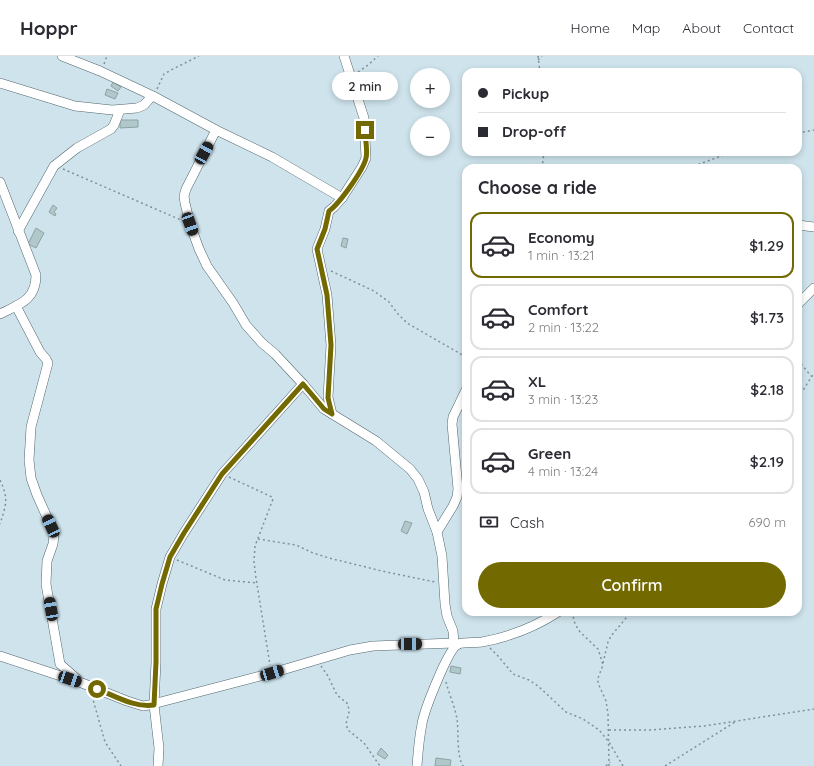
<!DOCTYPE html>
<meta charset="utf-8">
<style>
body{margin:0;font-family:Quicksand,sans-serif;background:#f2f2f3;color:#2b2b33;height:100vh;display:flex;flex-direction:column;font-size:15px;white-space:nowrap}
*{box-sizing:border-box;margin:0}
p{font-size:13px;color:#7c7c81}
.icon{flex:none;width:22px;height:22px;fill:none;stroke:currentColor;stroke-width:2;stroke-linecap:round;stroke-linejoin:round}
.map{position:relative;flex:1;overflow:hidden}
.side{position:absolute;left:462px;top:108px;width:340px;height:452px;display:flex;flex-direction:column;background:#fff;border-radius:12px;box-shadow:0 2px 6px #0003}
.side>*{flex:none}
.top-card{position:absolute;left:462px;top:12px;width:340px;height:88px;border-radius:12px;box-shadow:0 2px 6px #0003;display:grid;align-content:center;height:88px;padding:0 16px;background:#fff}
.tools{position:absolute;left:410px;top:12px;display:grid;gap:8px}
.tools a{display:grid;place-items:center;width:40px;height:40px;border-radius:50%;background:#fff;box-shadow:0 2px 6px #0003;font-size:20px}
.end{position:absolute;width:18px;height:18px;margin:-9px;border:5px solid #726900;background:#fff;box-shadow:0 0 0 2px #fff}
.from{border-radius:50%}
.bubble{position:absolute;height:28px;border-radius:14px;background:#fff;box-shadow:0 2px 6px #0003;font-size:13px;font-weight:600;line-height:28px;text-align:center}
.car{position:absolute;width:12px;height:24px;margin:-12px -6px;border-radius:5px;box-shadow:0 0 3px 1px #0007;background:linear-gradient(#222 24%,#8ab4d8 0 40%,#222 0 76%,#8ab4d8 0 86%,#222 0)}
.top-card b{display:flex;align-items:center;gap:14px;height:38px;font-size:15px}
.top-card b+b{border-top:1px solid #e1e1e2}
.top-card i{width:10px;height:10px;background:#2b2b33}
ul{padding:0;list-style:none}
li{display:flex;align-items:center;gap:12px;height:66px;margin:0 8px 6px;padding:0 8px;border:2px solid #e1e1e2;border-radius:12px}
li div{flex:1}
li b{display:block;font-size:15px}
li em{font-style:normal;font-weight:600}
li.selected{border-color:#726900}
li>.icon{width:36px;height:36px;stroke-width:1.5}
h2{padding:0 16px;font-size:18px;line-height:48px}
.pay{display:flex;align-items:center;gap:10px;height:44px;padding:0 16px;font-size:15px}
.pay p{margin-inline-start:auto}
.button{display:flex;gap:8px;margin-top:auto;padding:8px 16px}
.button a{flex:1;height:46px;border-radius:24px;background:#726900;color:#fff;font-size:16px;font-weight:600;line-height:46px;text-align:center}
header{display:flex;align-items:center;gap:24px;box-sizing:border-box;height:56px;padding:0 20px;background:#fff;border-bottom:1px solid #e1e1e2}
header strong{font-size:19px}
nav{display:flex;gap:22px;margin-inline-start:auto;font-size:14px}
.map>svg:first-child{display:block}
.building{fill:#b0c8c9;stroke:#8ca3a4}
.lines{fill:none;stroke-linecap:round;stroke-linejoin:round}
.minor-casing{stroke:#52656c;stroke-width:10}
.path{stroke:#819097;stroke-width:1.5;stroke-dasharray:2 3;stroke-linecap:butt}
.minor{stroke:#fff;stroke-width:9}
.route{stroke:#726900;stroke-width:5}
</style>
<header>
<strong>Hoppr</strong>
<nav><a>Home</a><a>Map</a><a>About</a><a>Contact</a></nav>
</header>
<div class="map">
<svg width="814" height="710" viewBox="0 0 814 710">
<rect width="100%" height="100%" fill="#cee3ec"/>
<!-- building -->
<g class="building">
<polygon points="113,26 121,31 118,35 111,30"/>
<polygon points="107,33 118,37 115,43 105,39"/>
<polygon points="120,64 138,64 138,71 120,72"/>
<polygon points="53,149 57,152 54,156 56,158 55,160 49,156"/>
<polygon points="36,172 44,177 36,192 28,188"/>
<polygon points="343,182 348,183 346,192 341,190"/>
<polygon points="405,465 412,467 407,478 401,475"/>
<polygon points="451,610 461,612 460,618 450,616"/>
<polygon points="381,692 388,699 385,703 377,698"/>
<polygon points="436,702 451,704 450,710 435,710"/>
</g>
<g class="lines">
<!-- minor casing -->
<g class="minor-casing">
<g id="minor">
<polyline points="62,0 100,15 153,40 216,74 272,101 342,142"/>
<polyline points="0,27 75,50 112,54 137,52 144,49 152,40"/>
<polyline points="216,74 186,133 184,140 185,147 190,168 199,193 207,210 233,247 246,269 262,287 275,298 303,328 324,353 376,385 410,413 418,423 424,436 428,453 437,476 442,500 445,548 447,560 453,575 454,587"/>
<path d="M 0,126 L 36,219 C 36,244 20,248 0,258"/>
<polyline points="798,169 814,171"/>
<polyline points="18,175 54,110 77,92 111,73 114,69 120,54"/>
<polyline points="798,248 814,232"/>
<polyline points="16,250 40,296 46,303 48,307 31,371 29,404 31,422 37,439 51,470 54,479 53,488 47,505 46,528 60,608 77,623"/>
<polyline points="332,358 328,341 331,289 327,239 317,193 325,173 329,155 334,151 342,142 362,111 366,102 364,62 344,0"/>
<polyline points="437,476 453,450 457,441 458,433 452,368 453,361 466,334"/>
<polyline points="0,600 82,627 127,645 143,650 149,649 272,617 350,594 373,590 454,587 457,589"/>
<polyline points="158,710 159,692 154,649 156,606 156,553 162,528 170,501 184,477 222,418 303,328"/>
<path d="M 417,710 C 418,696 419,682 422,668 C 424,655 448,593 458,588 C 465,586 475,587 482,586 C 509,581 535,571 558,556"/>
</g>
</g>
<!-- path -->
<g class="path">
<polyline points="538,0 540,16"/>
<polyline points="538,4 542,0"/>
<polyline points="104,8 107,0"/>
<polyline points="358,16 368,9 378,0"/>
<polyline points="157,33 164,18 171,14 199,0"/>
<polyline points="798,77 814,74"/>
<polyline points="542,112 544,96"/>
<polyline points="689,112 732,96"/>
<polyline points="63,113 181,164"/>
<polyline points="331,215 374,235 389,246 398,258 407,267 466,301"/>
<polyline points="798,304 811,320"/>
<polyline points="798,342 814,317"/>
<polyline points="229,421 272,441 273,443 255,490 254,506 256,522 270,609"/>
<path d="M 0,424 C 9,443 6,449 0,468"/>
<polyline points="258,483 296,489 313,497 329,502 386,516 435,526"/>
<polyline points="177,504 225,524 257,527"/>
<polyline points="572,556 575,568 580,576 598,593 600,599 603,609 598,622 598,627 606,645 608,658 609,710"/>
<polyline points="490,592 498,600 513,618 529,624 538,630 566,656 583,663 599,674 609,686 623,710"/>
<polyline points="603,607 608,586 611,580 631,556"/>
<polyline points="321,610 328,620 337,639 348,648 349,656 346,668 348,674 364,687 380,710"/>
<path d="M 446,626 C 449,638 455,651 457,663 C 459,676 456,698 463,710"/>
<polyline points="92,640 105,686 121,710"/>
<polyline points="609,674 650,674 704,670 814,653"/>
<polyline points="606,710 610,706"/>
<polyline points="665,710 735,666"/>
</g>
<!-- minor -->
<use href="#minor" class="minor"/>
</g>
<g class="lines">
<!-- route -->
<path class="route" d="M 97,633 C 115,640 135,652 154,649 L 156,606 L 156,553 L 162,528 L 170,501 L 184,477 L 222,418 L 303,328 L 324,353 L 332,358 L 328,342 L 331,289 L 327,239 L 317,193 L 325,173 L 329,155 C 339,148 363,115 366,102 C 368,94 365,83 365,74"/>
</g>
</svg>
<div class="tools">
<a>+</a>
<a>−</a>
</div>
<i class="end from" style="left:97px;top:633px"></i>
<i class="end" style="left:365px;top:74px"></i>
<div class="bubble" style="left:332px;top:16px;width:66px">2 min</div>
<i class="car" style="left:204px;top:97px;rotate:29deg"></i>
<i class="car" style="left:190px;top:168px;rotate:160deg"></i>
<i class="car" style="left:51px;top:470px;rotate:335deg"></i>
<i class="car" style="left:51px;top:553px;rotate:350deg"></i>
<i class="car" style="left:410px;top:588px;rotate:89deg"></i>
<i class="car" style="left:272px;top:617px;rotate:73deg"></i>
<i class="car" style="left:70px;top:623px;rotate:109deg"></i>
<div class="top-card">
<b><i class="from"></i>Pickup</b>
<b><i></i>Drop-off</b>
</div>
<section class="side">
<h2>Choose a ride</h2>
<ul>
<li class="selected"><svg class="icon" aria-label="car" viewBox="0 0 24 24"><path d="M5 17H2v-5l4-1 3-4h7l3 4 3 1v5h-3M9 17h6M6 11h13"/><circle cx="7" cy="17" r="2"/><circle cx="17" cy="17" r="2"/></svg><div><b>Economy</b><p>1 min · 13:21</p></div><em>$1.29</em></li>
<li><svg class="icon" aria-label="car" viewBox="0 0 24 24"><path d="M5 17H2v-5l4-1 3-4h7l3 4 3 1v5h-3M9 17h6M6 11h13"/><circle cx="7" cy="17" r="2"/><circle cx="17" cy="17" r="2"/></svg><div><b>Comfort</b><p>2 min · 13:22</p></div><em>$1.73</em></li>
<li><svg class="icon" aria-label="car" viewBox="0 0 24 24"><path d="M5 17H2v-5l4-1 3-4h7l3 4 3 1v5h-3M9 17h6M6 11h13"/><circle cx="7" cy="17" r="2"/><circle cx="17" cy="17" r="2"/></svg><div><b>XL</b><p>3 min · 13:23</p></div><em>$2.18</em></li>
<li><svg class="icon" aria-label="car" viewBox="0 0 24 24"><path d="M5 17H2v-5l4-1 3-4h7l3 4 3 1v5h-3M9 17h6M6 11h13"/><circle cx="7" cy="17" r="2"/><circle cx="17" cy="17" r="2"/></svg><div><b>Green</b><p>4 min · 13:24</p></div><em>$2.19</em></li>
</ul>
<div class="pay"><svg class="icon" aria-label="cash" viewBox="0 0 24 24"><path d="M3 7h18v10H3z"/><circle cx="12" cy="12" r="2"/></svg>Cash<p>690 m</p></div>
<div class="button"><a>Confirm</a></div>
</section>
</div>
